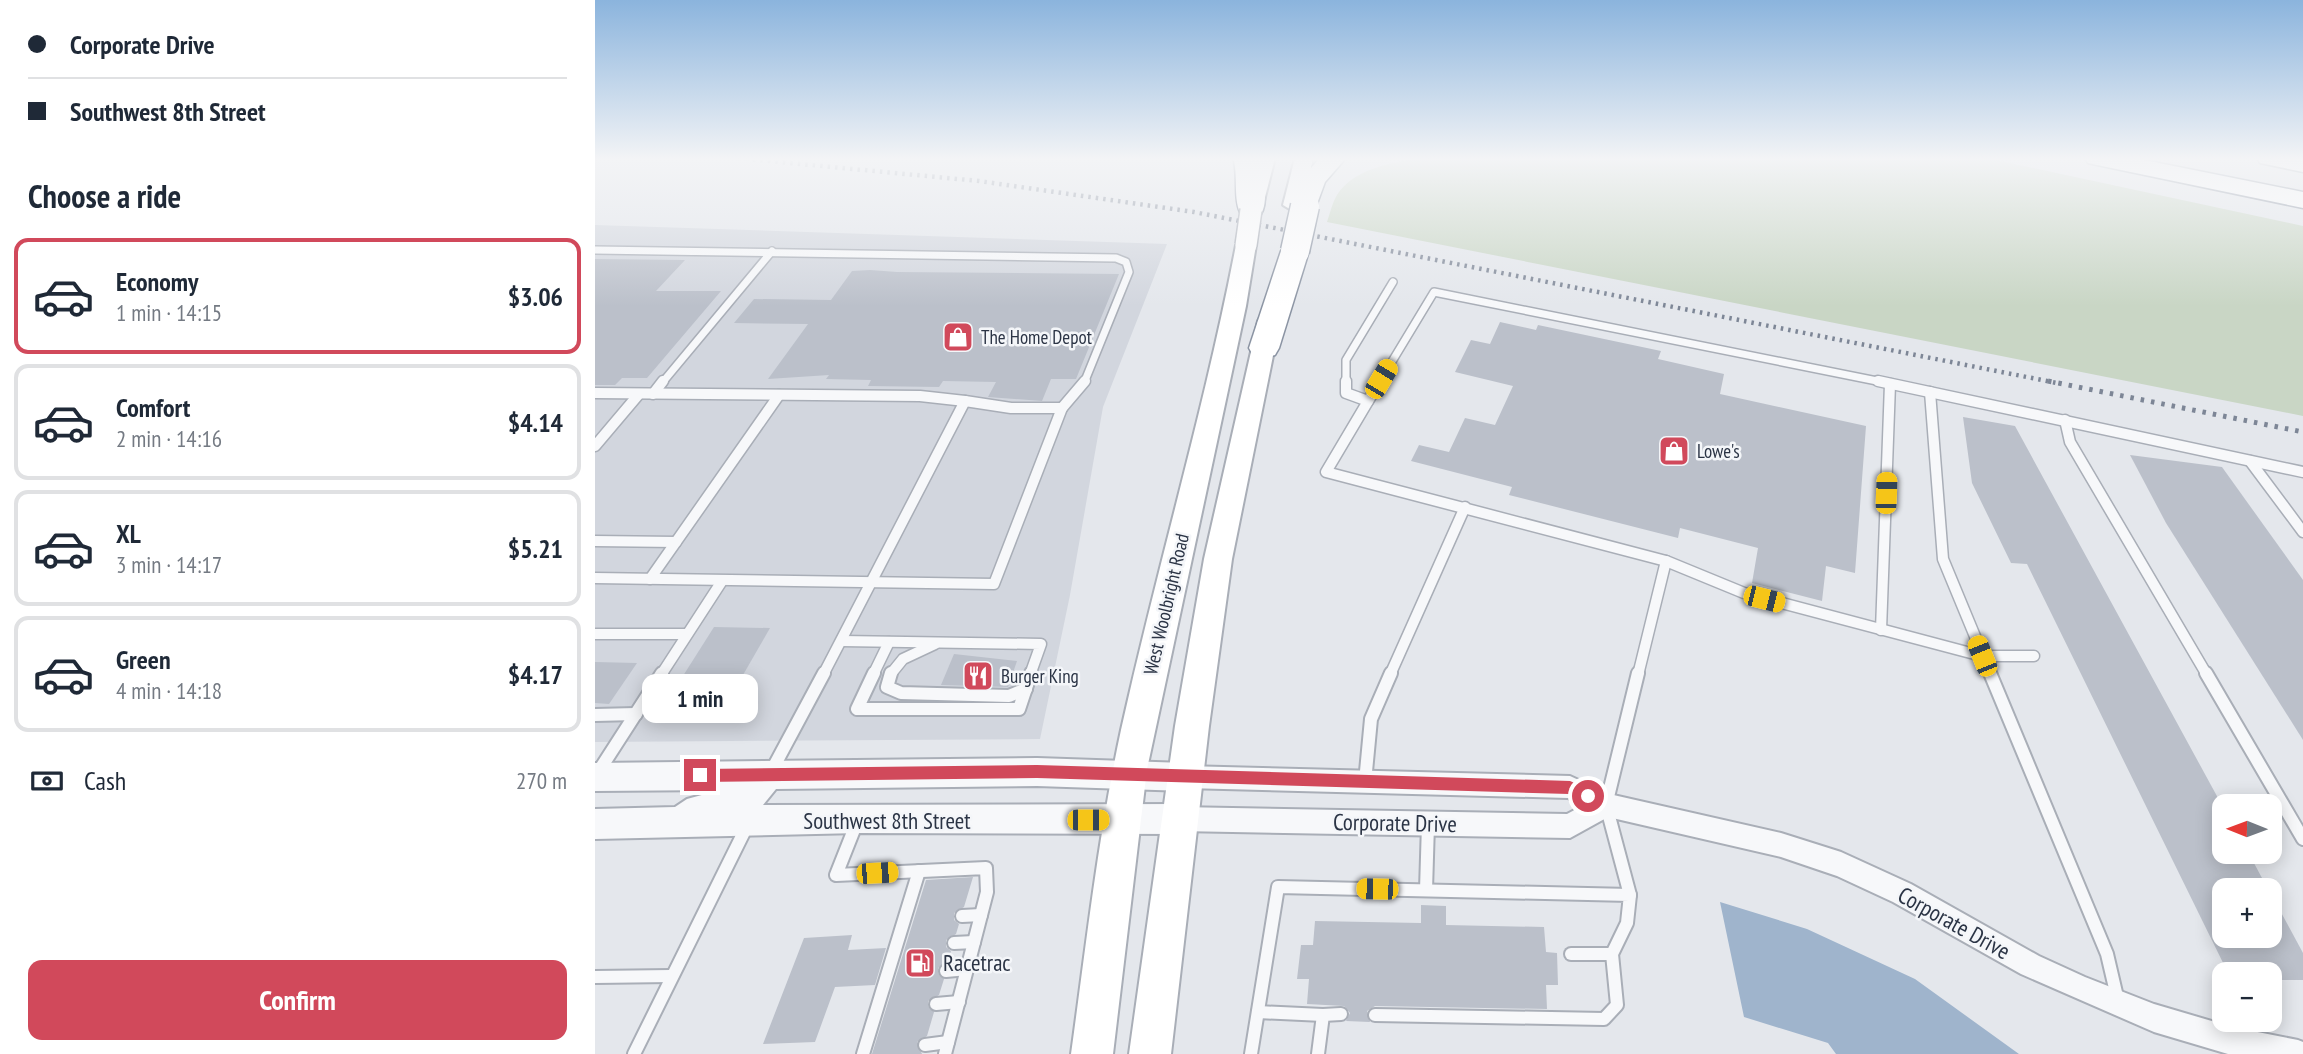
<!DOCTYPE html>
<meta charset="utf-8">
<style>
body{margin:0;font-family:"PT Sans Narrow",sans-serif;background:#f6f6f7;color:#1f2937;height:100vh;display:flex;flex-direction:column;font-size:26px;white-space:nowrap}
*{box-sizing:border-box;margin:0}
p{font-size:23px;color:#747a83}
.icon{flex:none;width:38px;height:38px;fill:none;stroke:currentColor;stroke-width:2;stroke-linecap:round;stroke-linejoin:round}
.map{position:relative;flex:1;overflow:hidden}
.panel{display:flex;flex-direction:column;background:#fff;width:595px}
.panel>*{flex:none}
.banner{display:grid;align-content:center;height:154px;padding:0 28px;background:#fff}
.needle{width:46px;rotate:271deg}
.tools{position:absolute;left:1617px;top:794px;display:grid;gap:14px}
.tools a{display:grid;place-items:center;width:70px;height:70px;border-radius:14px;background:#fff;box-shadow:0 4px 18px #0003;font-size:35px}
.end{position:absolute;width:32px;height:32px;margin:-16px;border:9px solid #d1495b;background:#fff;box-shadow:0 0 0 4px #fff}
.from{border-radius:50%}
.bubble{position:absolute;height:49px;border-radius:14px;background:#fff;box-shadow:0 4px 18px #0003;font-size:23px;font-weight:700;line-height:49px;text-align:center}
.car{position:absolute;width:21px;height:42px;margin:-21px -10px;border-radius:9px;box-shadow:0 0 5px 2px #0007;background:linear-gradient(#f5c518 24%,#345 0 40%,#f5c518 0 76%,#345 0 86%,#f5c518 0)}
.banner b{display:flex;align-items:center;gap:24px;height:66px;font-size:26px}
.banner b+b{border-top:2px solid #e0e1e3}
.banner i{width:18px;height:18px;background:#1f2937}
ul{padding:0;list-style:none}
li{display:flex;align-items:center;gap:21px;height:116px;margin:0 14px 10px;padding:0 14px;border:4px solid #e0e1e3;border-radius:14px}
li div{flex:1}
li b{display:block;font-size:26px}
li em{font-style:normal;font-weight:700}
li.current{border-color:#d1495b}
li>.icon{width:63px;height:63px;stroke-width:1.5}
h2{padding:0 28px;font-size:32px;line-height:84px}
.pay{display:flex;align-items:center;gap:18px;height:77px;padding:0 28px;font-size:26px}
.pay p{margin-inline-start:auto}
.primary-button{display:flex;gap:14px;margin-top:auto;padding:14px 28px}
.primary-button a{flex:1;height:80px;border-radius:14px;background:#d1495b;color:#fff;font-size:28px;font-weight:700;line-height:80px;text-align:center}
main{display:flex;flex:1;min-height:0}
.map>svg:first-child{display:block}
.built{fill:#d2d6de}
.green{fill:#c9d6c5}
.water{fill:#9fb4cc}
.building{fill:#bbc0ca}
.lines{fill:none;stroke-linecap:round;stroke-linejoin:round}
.service-far2-casing{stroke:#a9aeb7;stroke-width:10}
.service-far1-casing{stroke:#a9aeb7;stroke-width:13}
.service-casing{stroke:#a9aeb7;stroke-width:16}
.minor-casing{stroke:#a9aeb7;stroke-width:4}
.tertiary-casing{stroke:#a9aeb7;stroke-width:4}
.secondary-casing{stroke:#a9aeb7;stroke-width:4}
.motorway-casing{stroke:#8b94a3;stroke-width:3}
.service-far2{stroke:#f7f8fa;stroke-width:7}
.service-far1{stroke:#f7f8fa;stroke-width:10}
.service{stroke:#f7f8fa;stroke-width:12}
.minor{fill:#f7f8fa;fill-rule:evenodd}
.tertiary{fill:#f7f8fa;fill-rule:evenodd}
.secondary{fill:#fff;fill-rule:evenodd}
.motorway{fill:#fff;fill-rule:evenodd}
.rail-far1{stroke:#7d8696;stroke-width:4.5;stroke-dasharray:2.5 5;stroke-linecap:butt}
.rail{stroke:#7d8696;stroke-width:5;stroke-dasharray:3.5 7;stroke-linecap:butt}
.secondary-bridge-casing{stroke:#a9aeb7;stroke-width:24;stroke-linecap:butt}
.motorway-bridge-casing{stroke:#8b94a3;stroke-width:31;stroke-linecap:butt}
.secondary-bridge{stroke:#fff;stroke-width:21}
.motorway-bridge{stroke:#fff;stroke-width:28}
.route{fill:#d1495b}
.labels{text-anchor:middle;stroke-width:5;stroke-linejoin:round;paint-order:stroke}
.poi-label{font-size:19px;fill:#2b3445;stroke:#f4f6f9;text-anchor:start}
.street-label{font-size:19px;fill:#2b3445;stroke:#f4f6f9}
.near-street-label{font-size:23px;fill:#2b3445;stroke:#f4f6f9}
.near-poi-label{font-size:23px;fill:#2b3445;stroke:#f4f6f9;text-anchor:start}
</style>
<main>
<section class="panel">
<div class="banner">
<b><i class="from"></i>Corporate Drive</b>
<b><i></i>Southwest 8th Street</b>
</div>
<h2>Choose a ride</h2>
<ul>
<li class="current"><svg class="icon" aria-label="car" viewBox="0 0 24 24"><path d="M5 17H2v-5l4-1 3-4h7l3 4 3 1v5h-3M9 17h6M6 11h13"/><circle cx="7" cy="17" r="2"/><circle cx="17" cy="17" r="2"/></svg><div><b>Economy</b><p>1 min · 14:15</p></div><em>$3.06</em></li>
<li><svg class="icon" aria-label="car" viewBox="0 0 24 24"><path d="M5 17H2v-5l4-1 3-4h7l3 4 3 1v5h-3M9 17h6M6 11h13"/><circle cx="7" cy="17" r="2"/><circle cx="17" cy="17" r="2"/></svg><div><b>Comfort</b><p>2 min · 14:16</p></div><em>$4.14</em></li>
<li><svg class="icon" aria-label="car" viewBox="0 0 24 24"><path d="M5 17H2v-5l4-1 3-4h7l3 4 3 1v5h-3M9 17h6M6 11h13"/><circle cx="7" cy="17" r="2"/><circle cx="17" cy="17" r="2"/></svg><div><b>XL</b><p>3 min · 14:17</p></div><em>$5.21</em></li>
<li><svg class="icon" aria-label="car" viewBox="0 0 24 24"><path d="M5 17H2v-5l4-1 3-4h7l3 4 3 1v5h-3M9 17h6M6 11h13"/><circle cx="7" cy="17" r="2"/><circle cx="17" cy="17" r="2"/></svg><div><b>Green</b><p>4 min · 14:18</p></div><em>$4.17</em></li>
</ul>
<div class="pay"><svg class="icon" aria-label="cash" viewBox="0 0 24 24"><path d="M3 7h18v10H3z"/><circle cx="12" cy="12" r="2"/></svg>Cash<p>270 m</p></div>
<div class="primary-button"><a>Confirm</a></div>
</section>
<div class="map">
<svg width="1708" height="1054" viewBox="0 0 1708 1054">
<rect width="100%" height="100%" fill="#e4e7ec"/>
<!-- built -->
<polygon class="built" points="0,225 572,244 508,407 475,595 445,739 0,742"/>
<!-- green -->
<path class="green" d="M 1391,158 L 1708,226 L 1708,416 L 732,222 C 735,214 737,203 742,195 C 758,170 792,164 818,159 Z"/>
<!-- water -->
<polygon class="water" points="1125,902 1212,929 1320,979 1424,1054 1241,1054 1233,1043 1149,1017"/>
<!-- building -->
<g class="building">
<polygon points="0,259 90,260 61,291 126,291 52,378 27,378 20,385 0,385"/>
<polygon points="275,270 302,272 524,274 481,379 456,379 447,401 393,397 401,382 348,381 344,387 273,386 276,380 231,379 234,375 173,379 213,324 139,323 159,299 236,300 257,271"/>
<polygon points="905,322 941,330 943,325 1066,351 1063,359 1129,374 1125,394 1271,426 1260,573 1231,566 1227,601 1157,583 1163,548 1085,528 1083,538 914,495 917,487 816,461 824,445 854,452 870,418 900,425 918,386 860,372 876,340 895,344"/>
<polygon points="1368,417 1420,426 1629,809 1629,852 1653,852 1674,891 1629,891 1629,936 1675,936 1675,892 1708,953 1708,980 1675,980 1675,975 1634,975 1432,564 1416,563 1377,483"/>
<polygon points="1535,455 1627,467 1708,580 1708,740 1571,523"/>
<polygon points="119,627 175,628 133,701 117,710 67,709"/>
<polygon points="359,654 422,661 413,687 346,685"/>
<polygon points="0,662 42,663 14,704 0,703"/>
<polygon points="378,877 369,907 359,913 359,920 364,924 361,934 351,940 351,947 356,951 353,962 343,968 344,975 349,979 344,995 333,1001 334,1008 339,1012 332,1036 322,1042 327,1054 277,1054 331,880"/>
<polygon points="826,905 851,906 851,925 949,927 951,952 962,953 963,985 951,985 952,1009 780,1006 772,1011 775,1022 751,1021 755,1013 749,1006 712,1004 714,979 702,979 706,945 718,945 720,921 826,923"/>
<polygon points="257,935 253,950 291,948 280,985 240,987 220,1042 168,1044 209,938"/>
</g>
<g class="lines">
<!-- service-far2 casing -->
<g class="service-far2-casing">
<g id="service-far2">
<polyline points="0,250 521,258 531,262 534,272 489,383"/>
<polyline points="67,383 177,251"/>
<polyline points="751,383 751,360 798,282"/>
<polyline points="784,383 839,292 1292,383"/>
</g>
</g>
<!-- service-far1 casing -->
<g class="service-far1-casing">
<g id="service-far1">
<polyline points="751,381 751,393 773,401"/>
<polyline points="785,381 731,472 1071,561 1149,593 1387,656 1439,656"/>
<polyline points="1283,381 1708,472"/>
<polyline points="1335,392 1348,559 1396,675"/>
<polyline points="0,393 325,396 370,401 228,675"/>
<polyline points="58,394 68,381"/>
<polyline points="467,408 490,381"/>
<polyline points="1470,420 1475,442 1612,675"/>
<polyline points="0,446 44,394"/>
<polyline points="1655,461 1708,532"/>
<polyline points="0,541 81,542"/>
<polyline points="0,578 399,584 467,408 416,408 370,401"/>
<polyline points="55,579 184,395"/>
<polyline points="1286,630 1295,384"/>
<polyline points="0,634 92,634"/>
<polyline points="247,641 446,644 435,675"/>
<polyline points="66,675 127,581"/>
<polyline points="278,675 294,642"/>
<polyline points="295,675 308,659 340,644"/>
<polyline points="795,675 870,507"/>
<polyline points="1043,675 1071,561"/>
</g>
</g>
<!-- service casing -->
<g class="service-casing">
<g id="service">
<polyline points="279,673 262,709 424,709 436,673"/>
<polyline points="296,673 292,687 306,693 414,696 431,689"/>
<polyline points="1395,673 1512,954 1523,1001"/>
<polyline points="1611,673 1708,839"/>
<polyline points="0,715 41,714"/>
<polyline points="177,770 229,673"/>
<polyline points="0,777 67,673"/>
<polyline points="770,782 776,719 796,673"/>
<polyline points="262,822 241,875 391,868 392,892 350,1054"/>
<polyline points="831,890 833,824"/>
<polyline points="1035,895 1011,805 1043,673"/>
<polyline points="367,916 386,915"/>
<polyline points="359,943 379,942"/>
<polyline points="976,954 1017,954"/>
<polyline points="351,971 372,969"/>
<polyline points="0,977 76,976"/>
<polyline points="341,1004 364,1002"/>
<polyline points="663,1012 728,1015"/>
<polyline points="330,1045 353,1042"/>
<polyline points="39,1054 152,826"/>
<polyline points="268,1054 324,871"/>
<polyline points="656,1054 683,887 1035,895 1032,923 1017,954 1022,1005 1009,1019 780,1015"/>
<polyline points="723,1054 728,1015 746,1014"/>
</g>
</g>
<!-- minor casing -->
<g class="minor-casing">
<polygon id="minor" points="590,766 975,776 1014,794 1186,833 1246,852 1316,884 1444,956 1490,977 1559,1004 1637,1027 1703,1040 1708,1042 1708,1054 1633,1054 1559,1032 1426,974 1298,902 1242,876 1186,857 1013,817 975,838 584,831 575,827 572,819 575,811 584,807 972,814 987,806 973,798 590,788 582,785 578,777 582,769"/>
</g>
<!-- tertiary casing -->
<g class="tertiary-casing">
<polygon id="tertiary" points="442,758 590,763 601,767 605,777 601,787 590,791 442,786 181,789 168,805 584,804 595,808 599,819 595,830 584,834 264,833 0,839 0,809 80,807 92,799 125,790 0,791 0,763"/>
</g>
<!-- secondary casing -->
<g class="secondary-casing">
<g id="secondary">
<polygon points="662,158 680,158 667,209 657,215 647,209"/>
<polygon points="700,158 718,158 708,205 698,211 688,205"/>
<path d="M 651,239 L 661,245 L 651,306 L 552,769 L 518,1054 L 476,1054 C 491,946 503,837 526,730 C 562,567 610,408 641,245 Z"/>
<polygon points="674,314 682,316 685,321 637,559 614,726 576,1054 534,1054 580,726 609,559 663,321 666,316"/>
</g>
</g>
<!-- motorway casing -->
<g class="motorway-casing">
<g id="motorway">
<path d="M 638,158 L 662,158 C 668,173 675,202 665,216 L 647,216 C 637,201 644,175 638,158 Z"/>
<polygon points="725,158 751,158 730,182 719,212 701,212 697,206 705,180"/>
<polygon points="1490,158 1539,158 1708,192 1708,208 1502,165 1493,163"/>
<polygon points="1662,158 1708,158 1708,172 1665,163"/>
<polygon points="700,243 710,245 714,251 684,348 680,355 669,358 658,355 654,348 686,251 690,245"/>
</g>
</g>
<!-- service-far2 -->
<use href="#service-far2" class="service-far2"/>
<!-- service-far1 -->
<use href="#service-far1" class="service-far1"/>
<!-- service -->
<use href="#service" class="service"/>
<!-- minor -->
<use href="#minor" class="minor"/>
<!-- tertiary -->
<use href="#tertiary" class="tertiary"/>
<!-- secondary -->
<use href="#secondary" class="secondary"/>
<!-- motorway -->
<use href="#motorway" class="motorway"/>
<!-- rail-far1 -->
<polyline class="rail-far1" points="143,158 384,181 599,212 1462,383"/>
<!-- rail -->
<polyline class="rail" points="1453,381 1708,432"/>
<!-- secondary-bridge casing -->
<g class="secondary-bridge-casing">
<polyline id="secondary-bridge" points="651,245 656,210"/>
</g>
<!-- motorway-bridge casing -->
<g class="motorway-bridge-casing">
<polyline id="motorway-bridge" points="700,251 710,206"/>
</g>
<!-- secondary-bridge -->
<use href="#secondary-bridge" class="secondary-bridge"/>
<!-- motorway-bridge -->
<use href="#motorway-bridge" class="motorway-bridge"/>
</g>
<!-- sky -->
<linearGradient id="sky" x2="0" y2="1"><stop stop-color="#8bb4dd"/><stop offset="0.52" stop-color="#f3f4f6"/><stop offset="1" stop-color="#f3f4f6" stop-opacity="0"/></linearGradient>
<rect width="1708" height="306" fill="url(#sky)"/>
<!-- route -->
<polygon class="route" points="442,765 975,781 998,791 1000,796 993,803 974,794 442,778 105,782 98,775 105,769"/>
<!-- icons -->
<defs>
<g id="shop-square" transform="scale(1.575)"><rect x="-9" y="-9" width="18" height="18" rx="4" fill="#d1495b" stroke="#f4f6f9"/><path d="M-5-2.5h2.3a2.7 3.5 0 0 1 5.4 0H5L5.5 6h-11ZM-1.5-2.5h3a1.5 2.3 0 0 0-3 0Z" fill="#fff"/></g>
<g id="restaurant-square" transform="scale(1.575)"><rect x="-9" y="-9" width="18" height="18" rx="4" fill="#d1495b" stroke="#f4f6f9"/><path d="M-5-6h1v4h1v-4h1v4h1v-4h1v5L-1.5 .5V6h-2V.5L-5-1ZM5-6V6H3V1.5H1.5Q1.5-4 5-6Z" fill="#fff"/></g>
<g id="fuel-square" transform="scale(1.575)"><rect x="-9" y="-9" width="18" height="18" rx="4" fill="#d1495b" stroke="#f4f6f9"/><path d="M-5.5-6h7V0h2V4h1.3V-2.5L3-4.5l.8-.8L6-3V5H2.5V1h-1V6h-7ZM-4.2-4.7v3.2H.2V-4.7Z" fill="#fff"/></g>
</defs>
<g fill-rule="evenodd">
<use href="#shop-square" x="363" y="337"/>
<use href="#shop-square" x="1079" y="451"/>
<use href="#restaurant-square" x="383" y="676"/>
<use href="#fuel-square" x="325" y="963"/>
</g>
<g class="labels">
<!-- poi labels -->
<g class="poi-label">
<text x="386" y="344">The Home Depot</text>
<text x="1102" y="458">Lowe's</text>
<text x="406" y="683">Burger King</text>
</g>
<!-- street labels -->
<g class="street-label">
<text transform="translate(571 604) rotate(-77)" y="7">West Woolbright Road</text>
</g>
<!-- near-street labels -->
<g class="near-street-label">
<text x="292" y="829">Southwest 8th Street</text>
<text transform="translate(800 823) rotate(1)" y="8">Corporate Drive</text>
<text transform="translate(1359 923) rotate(29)" y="8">Corporate Drive</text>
</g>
<!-- near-poi labels -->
<g class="near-poi-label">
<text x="348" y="971">Racetrac</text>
</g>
</g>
</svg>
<div class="tools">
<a><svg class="needle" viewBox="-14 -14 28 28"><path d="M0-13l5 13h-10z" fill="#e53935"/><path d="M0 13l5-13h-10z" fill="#747a83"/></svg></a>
<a>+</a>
<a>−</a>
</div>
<i class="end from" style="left:993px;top:796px"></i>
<i class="end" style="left:105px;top:775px"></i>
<div class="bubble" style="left:47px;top:674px;width:116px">1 min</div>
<i class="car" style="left:786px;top:379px;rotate:31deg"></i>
<i class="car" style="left:1291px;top:493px;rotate:2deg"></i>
<i class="car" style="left:1169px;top:599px;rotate:104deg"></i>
<i class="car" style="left:1387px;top:656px;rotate:338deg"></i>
<i class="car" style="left:493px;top:820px;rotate:90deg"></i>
<i class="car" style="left:282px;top:873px;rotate:87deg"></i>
<i class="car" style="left:782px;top:889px;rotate:271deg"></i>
</div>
</main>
